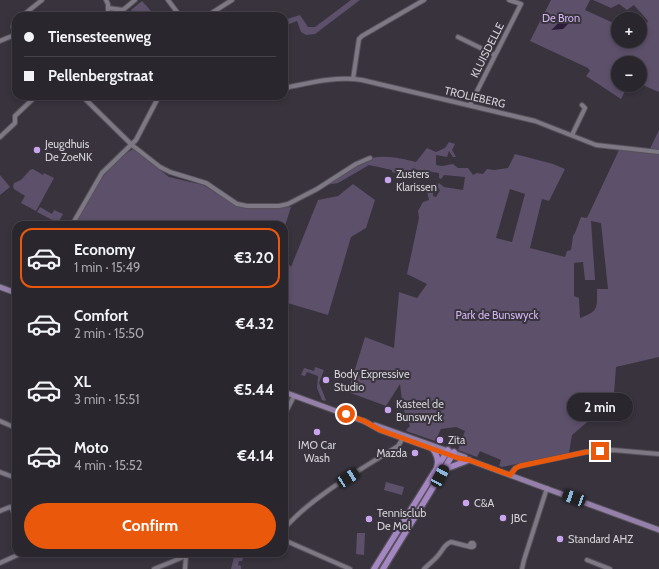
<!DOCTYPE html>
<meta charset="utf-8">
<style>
body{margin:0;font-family:Cabin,sans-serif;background:#36323a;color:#f1f3f6;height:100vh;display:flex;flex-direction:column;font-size:15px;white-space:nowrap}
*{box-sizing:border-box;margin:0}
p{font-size:13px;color:#a5a5aa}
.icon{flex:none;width:22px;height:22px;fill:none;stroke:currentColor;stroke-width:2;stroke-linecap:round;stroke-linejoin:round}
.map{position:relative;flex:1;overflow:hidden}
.drawer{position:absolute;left:12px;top:221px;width:276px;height:336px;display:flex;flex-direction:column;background:#2a262e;border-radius:12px;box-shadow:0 2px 6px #0003,0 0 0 1px #46434a}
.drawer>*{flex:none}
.banner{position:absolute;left:12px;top:12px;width:276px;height:88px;border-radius:12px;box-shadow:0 2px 6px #0003,0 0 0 1px #46434a;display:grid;align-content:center;height:88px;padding:0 12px;background:#2a262e}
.buttons{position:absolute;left:611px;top:12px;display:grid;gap:8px}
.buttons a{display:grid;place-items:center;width:36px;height:36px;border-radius:50%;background:#2a262e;box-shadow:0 2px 6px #0003,0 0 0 1px #46434a;font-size:20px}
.end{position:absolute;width:18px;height:18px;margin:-9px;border:5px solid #ea580c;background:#fff;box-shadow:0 0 0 2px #fff}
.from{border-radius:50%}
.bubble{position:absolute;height:28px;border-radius:14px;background:#2a262e;box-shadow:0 2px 6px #0003,0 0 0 1px #46434a;font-size:13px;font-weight:700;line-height:28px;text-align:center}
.car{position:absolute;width:12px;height:24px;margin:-12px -6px;border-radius:5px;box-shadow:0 0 3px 1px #0007;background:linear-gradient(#222 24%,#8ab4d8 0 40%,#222 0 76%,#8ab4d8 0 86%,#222 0)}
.banner b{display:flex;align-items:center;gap:14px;height:38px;font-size:15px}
.banner b+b{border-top:1px solid #46434a}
.banner i{width:10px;height:10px;background:#f1f3f6}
ul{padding:7px 0 0;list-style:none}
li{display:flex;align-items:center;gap:12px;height:60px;margin:0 8px 6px;padding:0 4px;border:2px solid transparent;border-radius:12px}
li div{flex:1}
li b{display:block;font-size:15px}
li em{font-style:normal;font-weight:700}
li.current{border-color:#ea580c}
li>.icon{width:36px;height:36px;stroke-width:1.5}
.primary-button{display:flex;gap:8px;margin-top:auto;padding:8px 12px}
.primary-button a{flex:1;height:46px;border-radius:24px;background:#ea580c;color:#fff;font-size:16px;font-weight:700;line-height:46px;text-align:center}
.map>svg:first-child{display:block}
.green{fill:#5d506b;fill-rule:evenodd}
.water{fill:#2b1c39}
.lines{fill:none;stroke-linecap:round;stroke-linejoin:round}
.minor-casing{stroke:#555159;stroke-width:6}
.major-casing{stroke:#555159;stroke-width:7}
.highway-casing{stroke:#555159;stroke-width:8}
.minor{stroke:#7d7884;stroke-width:4}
.major{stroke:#9480a9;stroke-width:5}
.highway{stroke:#a486c2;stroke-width:5.5}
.route{stroke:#ea580c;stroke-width:5}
.poi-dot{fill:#c9a5ee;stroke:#38333d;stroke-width:1.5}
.labels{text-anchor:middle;stroke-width:4;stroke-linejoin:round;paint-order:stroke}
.park-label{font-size:11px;fill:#d0b4ee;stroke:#38333d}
.street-label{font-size:11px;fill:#d3d0d6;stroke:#38333d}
.poi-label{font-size:11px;fill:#d3d0d6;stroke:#38333d;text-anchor:start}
</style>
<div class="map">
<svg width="659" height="569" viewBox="0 0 659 569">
<rect width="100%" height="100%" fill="#38333d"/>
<!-- green -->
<g class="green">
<polygon points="351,0 360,0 315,34 306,35 301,32 297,21 284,26 284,20 300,15 308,27 315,27"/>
<polygon points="551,0 590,0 585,10 618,25 618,41 640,41 640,35 648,21 634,5 627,10 619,4 611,8 593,0 659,0 659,92 640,84 640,63 618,63 618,85 628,85 621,99 586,76 590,71 588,68 530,41"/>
<polygon points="142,1 151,11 148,14 133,13 131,10"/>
<path d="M 659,130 L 659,357 L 616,367 L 612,420 L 592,418 L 572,435 L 569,453 L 502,467 L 499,466 L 501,460 L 482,452 L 480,451 L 477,457 L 458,450 L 465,431 L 456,427 L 441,429 L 435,441 L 406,431 L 407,429 L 410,426 L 403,408 L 400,384 L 386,406 L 348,392 L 365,337 L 394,348 L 399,292 L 417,298 L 427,284 L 407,274 L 419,218 L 418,211 L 423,202 L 429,200 L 426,186 L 433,184 L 433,196 L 436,197 L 440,190 L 436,187 L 439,183 L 444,187 L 463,190 L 465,177 L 444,175 L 441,179 L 439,178 L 439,173 L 412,169 L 410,179 L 398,177 L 398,174 L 392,172 L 392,170 L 369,165 L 338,183 L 326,185 C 338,177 350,167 363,161 C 379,153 400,158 416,162 L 427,148 L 436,152 L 445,148 L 449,142 L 455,144 L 452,150 L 456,157 L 453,157 L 449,151 L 447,157 L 436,155 L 436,165 L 442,166 L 453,164 L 458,168 L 468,168 L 473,175 L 477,173 L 483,174 L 487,169 L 494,170 L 508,168 L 515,154 L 553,164 L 565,169 L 549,201 L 542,199 L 530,248 L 565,257 L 567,251 L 571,250 L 573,236 L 575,233 L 581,217 L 587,218 L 619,150 L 648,153 ZM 510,189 L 525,194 L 512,242 L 496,238 ZM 591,221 L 601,223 L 608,289 L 597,289 C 597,308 599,311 580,318 L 579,298 L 574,296 L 574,263 L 583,262 L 585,280 L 595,280 Z"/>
<path d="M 133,149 L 169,177 L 203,185 L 235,204 L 247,209 L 291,207 L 284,229 L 284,225 L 74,225 C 90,197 104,166 133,149 Z"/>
<polygon points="33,169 43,175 44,173 54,178 36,211 21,203 25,196 14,189 13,187 14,183 21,180 30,170"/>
<polygon points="0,175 10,187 0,195"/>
<polygon points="353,184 375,200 366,228 351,237 328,315 284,302 284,257 291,267 318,200 338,196"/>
<polygon points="40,207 52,214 54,210 63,214 58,223 37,212"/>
<polygon points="315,367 324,370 319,383 326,400 325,401 322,400 317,388 318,376 307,372 305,376 301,375 304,368 314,371"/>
<polygon points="444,460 447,461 379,569 375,569"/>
<polygon points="386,482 404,487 402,495 384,490"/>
<polygon points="357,533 365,533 364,555 356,554"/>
<polygon points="235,553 244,555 242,561 239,561 238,565 241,566 241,569 231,569"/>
</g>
<!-- water -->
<path class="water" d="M 567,19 L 571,19 L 572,20 L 563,29 L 551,30 C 557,26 557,21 565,21 Z"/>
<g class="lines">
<!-- minor casing -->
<g class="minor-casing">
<g id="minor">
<polyline points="106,0 108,4 108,16"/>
<polyline points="168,0 180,16"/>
<polyline points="108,8 123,10 135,0"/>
<polyline points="22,16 42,0"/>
<polyline points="207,16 232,0"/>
<polyline points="16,21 14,23 13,27 16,31"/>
<polyline points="458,37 495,55"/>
<polyline points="0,41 12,36 16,36"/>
<polyline points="353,79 359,39 362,36 424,0"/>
<path d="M 284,88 C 310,83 335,76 362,80 L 535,121 L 596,145 L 659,152"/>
<polyline points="82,96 132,145 160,167 170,172 206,183 237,204 247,206 279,206 288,204 317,189 356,164 370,158"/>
<polyline points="470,105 521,4 509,0"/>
<polyline points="572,135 585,108 582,105"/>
<polyline points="0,137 15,123 15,116 36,96"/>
<polyline points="72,225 102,173 136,140 159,96"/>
<polyline points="284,416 294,396"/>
<polyline points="0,421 16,428"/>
<polyline points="0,472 16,478"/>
<polyline points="510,475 515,468 520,466 586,452 613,450 659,454"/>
<polyline points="0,511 10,507 12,509 16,517"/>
<path d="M 284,529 C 312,496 362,469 398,446 L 403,438"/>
<polyline points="284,540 350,569"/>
<circle cx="472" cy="545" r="2"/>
<polyline points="587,560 610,569"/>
<polyline points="0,563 22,553"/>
<polyline points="154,569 181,558 189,553"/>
<polyline points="185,569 186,556"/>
<path d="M 424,569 C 429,564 436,559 440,553 C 444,548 445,544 451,542 L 471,547"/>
<polyline points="522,569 524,560 547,488"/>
</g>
</g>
<!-- major casing -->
<g class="major-casing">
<g id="major">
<polyline points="0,287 16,293"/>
<polyline points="284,392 366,422"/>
<polyline points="364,421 380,430 458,458 469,460 659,530"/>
<polyline points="375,425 465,457"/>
</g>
</g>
<!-- highway casing -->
<g class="highway-casing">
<g id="highway">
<path d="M 432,448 C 437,454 439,460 437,467"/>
<polyline points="445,472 448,468 469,460"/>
<polyline points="374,569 448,450"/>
<polyline points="383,569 440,476 454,452"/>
</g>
</g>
<!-- minor -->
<use href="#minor" class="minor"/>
<!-- major -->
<use href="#major" class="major"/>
<!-- highway -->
<use href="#highway" class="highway"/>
</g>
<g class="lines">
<!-- route -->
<polyline class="route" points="346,414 364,421 380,430 458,458 469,460 510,475 516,468 520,466 586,452 600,451"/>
</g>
<!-- markers -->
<g class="poi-dot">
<circle cx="37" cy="150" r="4"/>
<circle cx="388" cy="180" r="4"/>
<circle cx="326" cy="380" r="4"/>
<circle cx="388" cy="410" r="4"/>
<circle cx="317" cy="432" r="4"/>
<circle cx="440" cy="440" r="4"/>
<circle cx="415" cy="453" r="4"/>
<circle cx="466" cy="503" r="4"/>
<circle cx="503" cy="518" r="4"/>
<circle cx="369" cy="519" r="4"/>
<circle cx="560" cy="539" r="4"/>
</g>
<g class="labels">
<!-- park labels -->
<g class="park-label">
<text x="561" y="22">De Bron</text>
<text x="497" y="319">Park de Bunswyck</text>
</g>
<!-- street labels -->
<g class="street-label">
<text transform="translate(487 50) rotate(-63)" y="4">KLUISDELLE</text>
<text transform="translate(475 97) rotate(13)" y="4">TROLIEBERG</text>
</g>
<!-- poi labels -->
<g class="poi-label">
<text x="45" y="148">Jeugdhuis<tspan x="45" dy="13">De ZoeNK</tspan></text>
<text x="396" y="178">Zusters<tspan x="396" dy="13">Klarissen</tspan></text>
<text x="334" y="378">Body Expressive<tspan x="334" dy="13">Studio</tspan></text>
<text x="396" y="408">Kasteel de<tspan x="396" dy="13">Bunswyck</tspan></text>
<text x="448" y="444">Zita</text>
<text x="317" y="449" text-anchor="middle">IMO Car<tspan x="317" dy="13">Wash</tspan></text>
<text x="407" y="457" text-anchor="end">Mazda</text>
<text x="474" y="507">C&amp;A</text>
<text x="377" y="517">Tennisclub<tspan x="377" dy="13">De Mol</tspan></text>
<text x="511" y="522">JBC</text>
<text x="568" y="543">Standard AHZ</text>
</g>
</g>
</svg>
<div class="buttons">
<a>+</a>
<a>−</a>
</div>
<i class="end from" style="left:346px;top:414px"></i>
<i class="end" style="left:600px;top:451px"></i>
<div class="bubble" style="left:567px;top:393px;width:66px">2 min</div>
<i class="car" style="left:440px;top:476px;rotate:29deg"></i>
<i class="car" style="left:348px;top:478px;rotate:57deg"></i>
<i class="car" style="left:574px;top:498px;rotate:290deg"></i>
<div class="banner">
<b><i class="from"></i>Tiensesteenweg</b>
<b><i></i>Pellenbergstraat</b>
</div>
<section class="drawer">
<ul>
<li class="current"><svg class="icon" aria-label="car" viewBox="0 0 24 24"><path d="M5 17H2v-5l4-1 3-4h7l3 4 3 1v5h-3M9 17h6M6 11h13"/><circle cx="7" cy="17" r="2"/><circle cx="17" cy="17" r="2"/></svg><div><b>Economy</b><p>1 min · 15:49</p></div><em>€3.20</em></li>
<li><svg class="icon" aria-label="car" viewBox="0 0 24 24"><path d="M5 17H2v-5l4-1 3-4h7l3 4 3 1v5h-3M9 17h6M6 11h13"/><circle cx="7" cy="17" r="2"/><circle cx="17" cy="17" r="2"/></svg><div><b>Comfort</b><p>2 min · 15:50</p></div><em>€4.32</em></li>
<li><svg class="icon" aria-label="car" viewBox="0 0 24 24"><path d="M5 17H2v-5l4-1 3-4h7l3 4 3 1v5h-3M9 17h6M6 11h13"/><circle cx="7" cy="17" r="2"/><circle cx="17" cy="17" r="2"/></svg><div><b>XL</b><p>3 min · 15:51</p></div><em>€5.44</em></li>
<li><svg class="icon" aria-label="car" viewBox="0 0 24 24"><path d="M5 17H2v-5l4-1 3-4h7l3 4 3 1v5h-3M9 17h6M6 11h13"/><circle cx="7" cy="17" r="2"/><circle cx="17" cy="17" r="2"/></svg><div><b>Moto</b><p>4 min · 15:52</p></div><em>€4.14</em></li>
</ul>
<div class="primary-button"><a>Confirm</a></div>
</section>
</div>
